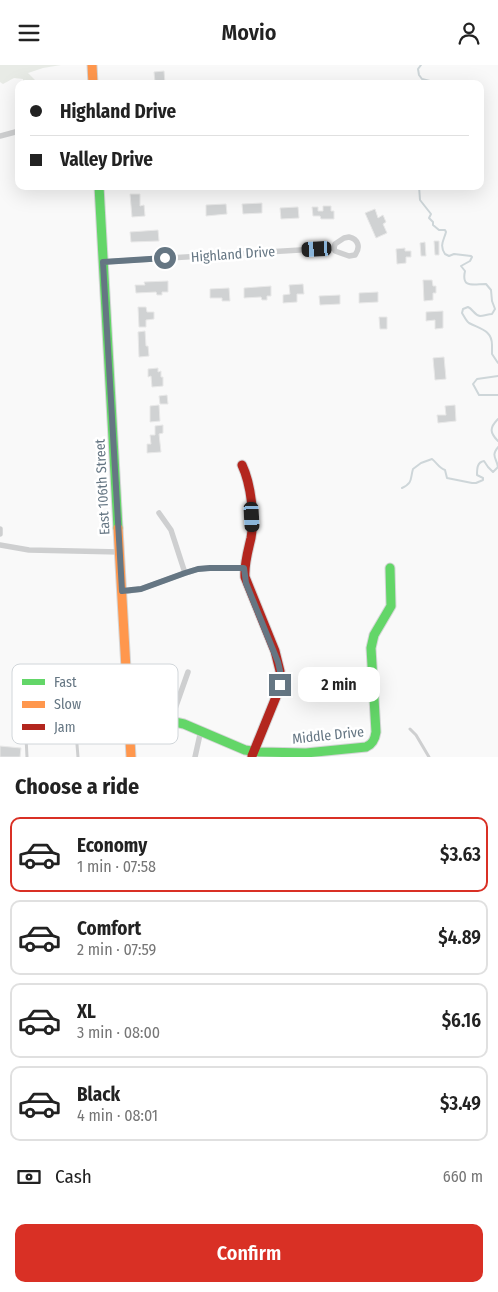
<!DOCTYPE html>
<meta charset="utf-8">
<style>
body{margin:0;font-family:"Fira Sans Condensed",sans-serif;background:#f2f2f2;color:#222;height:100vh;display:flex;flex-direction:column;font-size:19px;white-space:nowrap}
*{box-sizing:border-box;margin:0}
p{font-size:16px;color:#767676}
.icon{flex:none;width:28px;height:28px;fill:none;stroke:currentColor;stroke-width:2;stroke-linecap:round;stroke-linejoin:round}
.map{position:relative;height:692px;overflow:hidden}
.panel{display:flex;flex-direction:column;background:#fff;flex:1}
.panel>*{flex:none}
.hud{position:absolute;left:15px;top:15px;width:469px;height:110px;border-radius:10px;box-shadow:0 5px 20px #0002;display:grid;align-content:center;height:110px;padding:0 15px;background:#fff}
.end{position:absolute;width:22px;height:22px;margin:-11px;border:6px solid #657683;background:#fff;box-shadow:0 0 0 2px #fff}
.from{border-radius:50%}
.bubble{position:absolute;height:35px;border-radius:10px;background:#fff;box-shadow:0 5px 20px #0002;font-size:16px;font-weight:600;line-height:35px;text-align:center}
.car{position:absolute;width:15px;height:30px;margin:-15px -8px;border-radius:6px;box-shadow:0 0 4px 1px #0007;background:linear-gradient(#222 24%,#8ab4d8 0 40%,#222 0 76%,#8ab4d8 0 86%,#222 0)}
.hud b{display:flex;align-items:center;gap:18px;height:48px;font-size:19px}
.hud b+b{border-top:1px solid #e0e0e0}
.hud i{width:12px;height:12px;background:#222}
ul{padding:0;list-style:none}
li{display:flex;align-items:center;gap:15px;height:75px;margin:0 10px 8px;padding:0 5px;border:2px solid #e0e0e0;border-radius:10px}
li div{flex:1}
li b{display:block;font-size:19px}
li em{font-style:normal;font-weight:600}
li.active{border-color:#d93025}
li>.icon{width:45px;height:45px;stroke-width:1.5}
h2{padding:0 15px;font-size:22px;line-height:60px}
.pay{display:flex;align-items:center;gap:12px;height:55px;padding:0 15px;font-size:19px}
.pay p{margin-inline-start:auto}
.button{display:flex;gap:10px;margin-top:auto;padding:10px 15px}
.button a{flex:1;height:58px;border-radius:10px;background:#d93025;color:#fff;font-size:20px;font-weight:600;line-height:58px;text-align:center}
header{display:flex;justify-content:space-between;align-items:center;height:65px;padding:0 15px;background:#fff;font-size:22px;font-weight:600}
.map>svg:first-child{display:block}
.green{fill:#e8ebe6}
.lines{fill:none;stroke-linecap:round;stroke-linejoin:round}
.stream{stroke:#ced6d9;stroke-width:2}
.building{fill:#d0d2d3;stroke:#e8e8e8}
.fast-casing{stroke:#d5d6d7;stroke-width:11}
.slow-casing{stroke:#d5d6d7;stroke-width:11}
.jam-casing{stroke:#d5d6d7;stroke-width:11}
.lane{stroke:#cecfd0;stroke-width:3}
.street{stroke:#cecfd0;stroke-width:5.5}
.fast{stroke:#63d668;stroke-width:9}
.slow{stroke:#ff974d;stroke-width:9}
.jam{stroke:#b3261e;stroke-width:9}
.route{stroke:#657683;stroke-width:6}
.labels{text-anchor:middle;stroke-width:5;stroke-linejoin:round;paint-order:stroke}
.street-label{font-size:14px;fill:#657683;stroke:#fff}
.key{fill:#fff;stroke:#d1d6da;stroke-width:1}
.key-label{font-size:14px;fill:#657683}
</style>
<header><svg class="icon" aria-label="menu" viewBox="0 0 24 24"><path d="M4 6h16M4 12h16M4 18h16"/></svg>Movio<svg class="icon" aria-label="person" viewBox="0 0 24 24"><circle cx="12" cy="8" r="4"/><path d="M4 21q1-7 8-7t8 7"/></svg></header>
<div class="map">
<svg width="498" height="692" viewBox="0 0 498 692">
<rect width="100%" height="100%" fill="#f9f9f9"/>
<!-- green -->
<polygon class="green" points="0,0 61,0 43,3 28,8 35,15 35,19 23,19 23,14 14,13 3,19 0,17"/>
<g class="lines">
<!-- stream -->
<g class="stream">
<polyline points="421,0 418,4 419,10 422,14 430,16 431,19"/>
<path d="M 419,121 L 420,135 L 431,149 L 429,153 L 433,157 L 433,160 L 439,165 L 445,165 L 446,167 C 444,175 439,180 445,189 L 449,191 L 454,189 L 471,191 L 472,192 L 470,196 L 461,201 L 465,206 C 461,224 474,219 486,219 L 491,225 L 492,236 L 495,244 L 492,249 C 488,249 484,251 480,251 C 474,250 473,244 468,242 L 463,244 L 462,248 C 464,251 466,256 469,258 C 480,264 492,265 492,280 C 492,283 492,286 492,289 L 498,298"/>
<polyline points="498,311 477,314 473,319 479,330 498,330"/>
<path d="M 498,354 C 489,363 490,368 498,376"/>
<path d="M 498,382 C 491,391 496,392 498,402"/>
<path d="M 402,423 C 413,418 410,414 413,404 L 421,398 L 432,394 C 437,398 439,403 445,405 L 447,413 L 472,418 L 476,418 L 483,415 L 483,413 L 477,410 C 477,404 477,397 484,396 L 488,402 L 493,407 L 498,402"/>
</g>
</g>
<!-- building -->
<g class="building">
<polygon points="164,6 165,19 152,19 152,18 155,17 154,7"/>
<polygon points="130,129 140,129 140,141 144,140 145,151 132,152"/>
<polygon points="262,138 262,148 243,149 242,139"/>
<polygon points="226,139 227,149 206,151 206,140"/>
<polygon points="323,141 331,141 331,146 334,146 334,154 321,154 320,151 313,151 312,142 318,142 318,146 323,146"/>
<polygon points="298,142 299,153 281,154 280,143"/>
<polygon points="375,144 378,153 383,150 386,157 383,159 387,168 376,173 365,148"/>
<polygon points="158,165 159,176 131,177 130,167"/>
<polygon points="434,176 439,176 439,190 435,190"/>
<polygon points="425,177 426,191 421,191 420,178"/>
<polygon points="405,183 405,186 411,186 411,192 406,192 406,198 397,199 396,184"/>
<polygon points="423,215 432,215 433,221 436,221 436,228 433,228 433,235 424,236"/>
<polygon points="168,216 168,227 162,227 162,230 157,230 156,227 136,228 135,220 145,220 144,217"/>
<polygon points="303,219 304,229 297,229 297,237 283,238 283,230 290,229 289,220"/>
<polygon points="271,221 271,231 267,231 267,235 262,235 261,232 244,233 244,223"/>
<polygon points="229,223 230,236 222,236 222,233 210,233 210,224"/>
<polygon points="378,227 378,237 359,238 359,228"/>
<polygon points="340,230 340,239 320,240 319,231"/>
<polygon points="138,242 146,242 147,247 154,247 154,254 146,255 146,262 139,262"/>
<polygon points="443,246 443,263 435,264 435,255 426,256 426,247"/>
<polygon points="379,252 387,252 387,264 380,264"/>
<polygon points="145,266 146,281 148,281 149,291 139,292 138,267"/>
<polygon points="444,292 446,314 435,315 433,293"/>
<polygon points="158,303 158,307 161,306 161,312 163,312 163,321 152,322 151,311 148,312 148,304"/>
<polygon points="167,330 168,339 160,339 159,331"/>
<polygon points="159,340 160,356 150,357 150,341"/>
<polygon points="455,340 456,356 438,358 437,350 446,350 445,341"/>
<polygon points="163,360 163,368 159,369 161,387 147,388 147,379 151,379 150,370 155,370 155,361"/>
<polygon points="0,681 21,683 20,692 0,692"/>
</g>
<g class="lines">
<!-- fast casing -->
<g class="fast-casing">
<g id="fast">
<polyline points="99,121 118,463"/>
<path d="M 129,652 L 156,653 L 184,659 L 245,685 L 260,687 L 306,688 L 366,682 C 373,679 375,674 376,667 L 371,583 L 374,570 L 391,541 L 390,503"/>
</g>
</g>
<!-- slow casing -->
<g class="slow-casing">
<g id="slow">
<polyline points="92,0 93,19"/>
<polyline points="118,463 131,692"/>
</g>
</g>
<!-- jam casing -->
<g class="jam-casing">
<path id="jam" d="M 242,400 C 251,419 255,453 251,473 C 248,486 244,499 245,512 L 275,586 L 280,606 L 279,620 L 276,632 L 252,691"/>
</g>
<!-- lane -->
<g class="lane">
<polyline points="410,664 416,670 429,692"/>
<polyline points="76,667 78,692"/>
<path d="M 27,692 L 26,672 L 70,669 C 77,667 82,663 88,660 C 101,653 114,652 128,652"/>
</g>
<!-- street -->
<g class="street">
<polyline points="0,71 19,66"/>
<path d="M 349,172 C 358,174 361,182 355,190 L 349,191 L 335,186 L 334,183 L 335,179 L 344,173 Z"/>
<polyline points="103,197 334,183"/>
<polyline points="159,448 171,465 185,508"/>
<polyline points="0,464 0,469"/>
<polyline points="0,480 29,485 120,487"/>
<polyline points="122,527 141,524 185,508 198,504 210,503 244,503"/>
<polyline points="171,655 188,607"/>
<polyline points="195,692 201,665"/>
</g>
<!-- fast -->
<use href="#fast" class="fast"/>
<!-- slow -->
<use href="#slow" class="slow"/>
<!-- jam -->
<use href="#jam" class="jam"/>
</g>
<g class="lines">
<!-- route -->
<polyline class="route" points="165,193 103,197 122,526 141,524 185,508 198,504 210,503 244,503 246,518 278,597 280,606 280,620"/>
</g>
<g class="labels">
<!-- street labels -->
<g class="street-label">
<text transform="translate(233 189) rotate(-4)" y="5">Highland Drive</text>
<text transform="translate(102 422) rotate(-93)" y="5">East 106th Street</text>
<text transform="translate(328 670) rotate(-6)" y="5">Middle Drive</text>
</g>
</g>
<!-- legend -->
<rect x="12" y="599" width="166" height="80" rx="8" class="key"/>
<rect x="22" y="614" width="23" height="6" fill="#63d668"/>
<rect x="22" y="636" width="23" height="7" fill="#ff974d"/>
<rect x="22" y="659" width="23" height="6" fill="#b3261e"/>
<g class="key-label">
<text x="54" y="622">Fast</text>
<text x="54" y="644">Slow</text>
<text x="54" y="667">Jam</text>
</g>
</svg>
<i class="end from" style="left:165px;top:193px"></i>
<i class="end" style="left:280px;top:620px"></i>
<div class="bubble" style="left:298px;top:602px;width:82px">2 min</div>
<i class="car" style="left:317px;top:184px;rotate:267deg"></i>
<i class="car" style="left:252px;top:452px;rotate:177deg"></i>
<div class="hud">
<b><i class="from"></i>Highland Drive</b>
<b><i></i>Valley Drive</b>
</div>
</div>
<section class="panel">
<h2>Choose a ride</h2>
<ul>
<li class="active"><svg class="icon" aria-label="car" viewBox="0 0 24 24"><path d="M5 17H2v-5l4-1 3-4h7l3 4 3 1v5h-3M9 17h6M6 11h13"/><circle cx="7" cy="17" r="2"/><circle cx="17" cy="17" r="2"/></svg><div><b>Economy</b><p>1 min · 07:58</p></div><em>$3.63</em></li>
<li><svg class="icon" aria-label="car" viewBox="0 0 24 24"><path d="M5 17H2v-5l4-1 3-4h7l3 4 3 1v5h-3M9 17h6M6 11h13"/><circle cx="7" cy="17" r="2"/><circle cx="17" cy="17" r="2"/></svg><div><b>Comfort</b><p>2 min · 07:59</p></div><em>$4.89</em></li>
<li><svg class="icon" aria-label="car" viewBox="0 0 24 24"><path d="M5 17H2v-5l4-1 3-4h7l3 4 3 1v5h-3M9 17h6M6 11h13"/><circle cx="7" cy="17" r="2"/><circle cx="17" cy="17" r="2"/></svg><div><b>XL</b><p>3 min · 08:00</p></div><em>$6.16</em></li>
<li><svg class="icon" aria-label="car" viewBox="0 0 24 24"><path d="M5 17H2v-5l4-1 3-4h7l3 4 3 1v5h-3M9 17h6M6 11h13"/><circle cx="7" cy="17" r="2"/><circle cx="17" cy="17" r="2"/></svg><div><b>Black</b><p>4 min · 08:01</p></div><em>$3.49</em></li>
</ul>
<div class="pay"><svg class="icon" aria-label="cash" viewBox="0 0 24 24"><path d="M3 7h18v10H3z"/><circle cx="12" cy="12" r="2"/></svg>Cash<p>660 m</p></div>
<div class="button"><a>Confirm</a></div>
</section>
